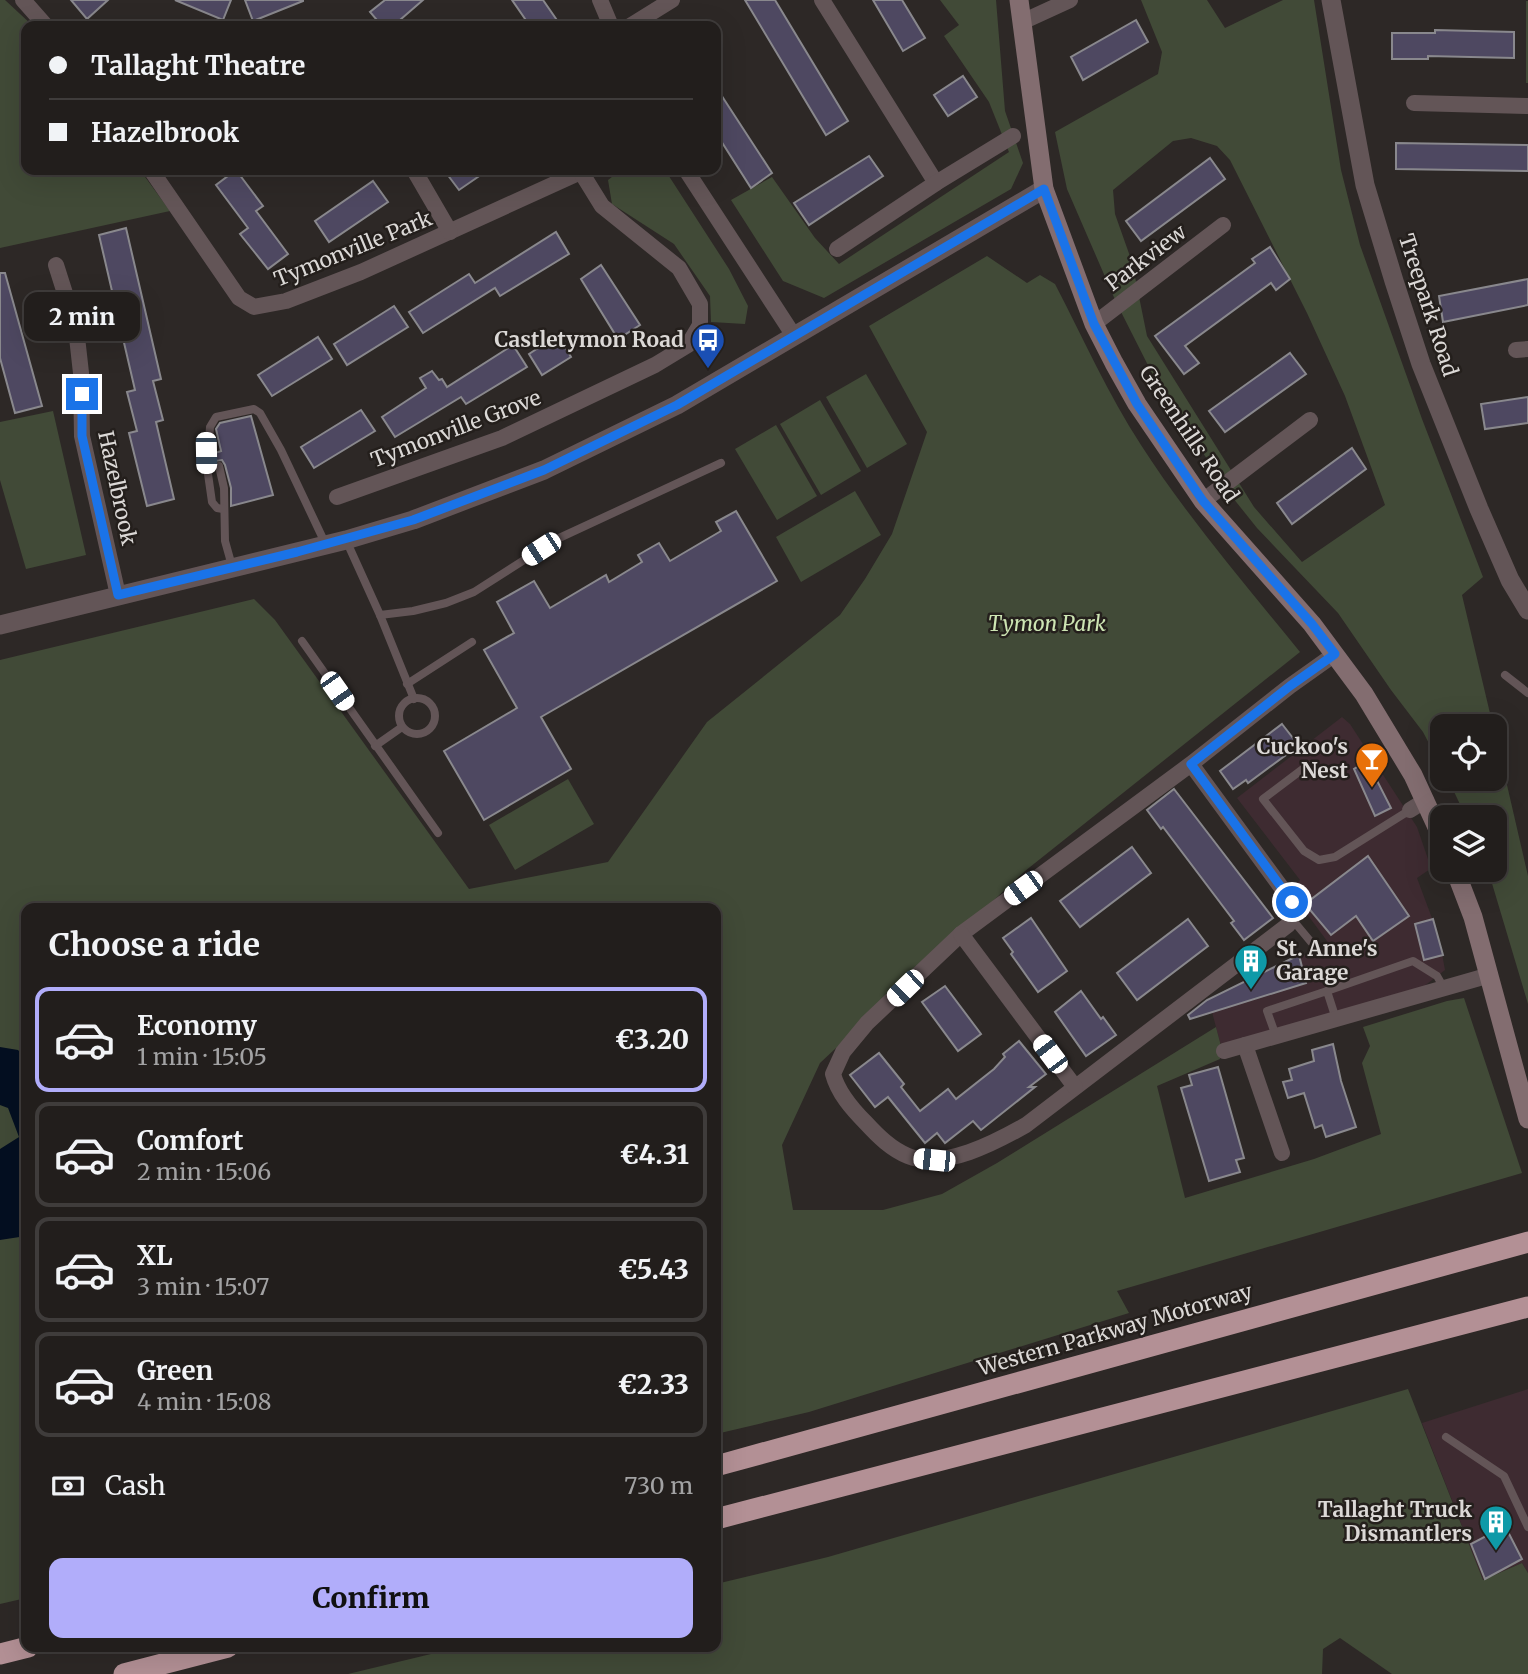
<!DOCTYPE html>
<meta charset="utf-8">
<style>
body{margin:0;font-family:Merriweather,serif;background:#2e2b29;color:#f1f3f6;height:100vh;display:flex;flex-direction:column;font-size:26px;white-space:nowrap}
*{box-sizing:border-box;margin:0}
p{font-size:23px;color:#a2a2a3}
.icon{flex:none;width:38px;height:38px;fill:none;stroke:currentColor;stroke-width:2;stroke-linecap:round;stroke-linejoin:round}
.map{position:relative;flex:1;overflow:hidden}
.sheet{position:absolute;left:21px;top:903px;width:700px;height:749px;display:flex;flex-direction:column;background:#221e1c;border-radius:14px;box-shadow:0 7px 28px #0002,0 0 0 2px #3f3c3b}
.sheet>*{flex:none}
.top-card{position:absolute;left:21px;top:21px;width:700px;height:154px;border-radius:14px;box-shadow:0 7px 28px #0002,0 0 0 2px #3f3c3b;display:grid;align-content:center;height:154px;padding:0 28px;background:#221e1c}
.fabs{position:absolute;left:1430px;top:714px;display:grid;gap:14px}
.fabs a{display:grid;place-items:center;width:77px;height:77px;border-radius:14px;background:#221e1c;box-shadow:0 7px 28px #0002,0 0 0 2px #3f3c3b;font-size:35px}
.end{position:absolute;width:32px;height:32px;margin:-16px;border:9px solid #1a73e8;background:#fff;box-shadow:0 0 0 4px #fff}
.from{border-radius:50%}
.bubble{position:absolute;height:49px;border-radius:14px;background:#221e1c;box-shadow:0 7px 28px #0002,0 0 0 2px #3f3c3b;font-size:23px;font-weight:800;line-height:49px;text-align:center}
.car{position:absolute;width:21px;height:42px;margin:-21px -10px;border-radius:9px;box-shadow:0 0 5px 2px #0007;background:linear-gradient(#fff 24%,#345 0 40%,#fff 0 76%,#345 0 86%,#fff 0)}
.top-card b{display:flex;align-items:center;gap:24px;height:66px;font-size:26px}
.top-card b+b{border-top:2px solid #3f3c3b}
.top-card i{width:18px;height:18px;background:#f1f3f6}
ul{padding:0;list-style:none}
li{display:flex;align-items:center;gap:21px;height:105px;margin:0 14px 10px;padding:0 14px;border:4px solid #3f3c3b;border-radius:14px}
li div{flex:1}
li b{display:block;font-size:26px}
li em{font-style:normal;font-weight:800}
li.active{border-color:#b1adfa}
li>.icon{width:63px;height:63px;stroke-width:1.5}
h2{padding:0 28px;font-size:32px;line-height:84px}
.pay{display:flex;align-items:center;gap:18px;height:77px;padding:0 28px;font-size:26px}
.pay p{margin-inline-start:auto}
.cta{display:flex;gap:14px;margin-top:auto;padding:14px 28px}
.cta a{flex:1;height:80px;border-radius:14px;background:#b1adfa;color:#111;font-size:28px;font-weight:800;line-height:80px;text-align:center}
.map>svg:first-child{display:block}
.commercial{fill:#3e2b31}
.green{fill:#414a37;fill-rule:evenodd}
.water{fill:#040f21}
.building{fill:#4e4861;stroke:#89888d;stroke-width:2}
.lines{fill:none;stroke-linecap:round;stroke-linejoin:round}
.service{stroke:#635557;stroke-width:8}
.minor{stroke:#635557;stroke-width:16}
.tertiary{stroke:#635557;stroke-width:19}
.secondary{stroke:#836d70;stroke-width:19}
.motorway{stroke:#b39095;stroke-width:21}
.route{stroke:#1a73e8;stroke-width:9}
.labels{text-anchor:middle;stroke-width:5;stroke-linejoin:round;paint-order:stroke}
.street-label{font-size:21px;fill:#dbd8d6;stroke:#241f1c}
.poi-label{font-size:21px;font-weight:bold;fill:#dbd8d6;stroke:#241f1c;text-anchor:end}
.park-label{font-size:21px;font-style:italic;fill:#cde5b3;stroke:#241f1c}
</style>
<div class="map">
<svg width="1528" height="1674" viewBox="0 0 1528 1674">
<rect width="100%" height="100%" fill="#2d2826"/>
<!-- commercial -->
<g class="commercial">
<polygon points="1342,717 1350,724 1417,827 1428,859 1433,867 1417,878 1439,937 1445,970 1423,987 1221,1046 1212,1012 1327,941 1304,910 1302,899 1293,887 1300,880 1237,798"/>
<polygon points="1528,1389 1528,1573 1522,1563 1483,1580 1422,1423"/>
</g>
<!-- green -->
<g class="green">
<polygon points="0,0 5,0 33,26 26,26 26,170 140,170 170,211 0,248"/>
<polygon points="940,0 996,0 1005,111 1023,163 1011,189 824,298 783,281 731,200 772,177 815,238 839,264 1009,152 989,102 944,36 959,25"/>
<path d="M 1141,0 L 1207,0 L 1225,28 L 1283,0 L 1314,0 L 1341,170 L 1360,245 L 1422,419 L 1483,577 L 1462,595 L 1493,726 L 1442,726 L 1442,768 L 1423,732 L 1391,690 L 1338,613 L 1257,528 L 1233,498 L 1159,387 L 1116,302 L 1067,189 L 1055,132 L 1158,74 L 1162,52 ZM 1191,138 L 1217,146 L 1230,160 L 1307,313 L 1345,396 L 1385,505 L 1302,562 L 1254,507 L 1147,336 L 1132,262 L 1115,214 L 1113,190 L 1173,141 Z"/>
<rect x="1526" y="1" width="2" height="82"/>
<polygon points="621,170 665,170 729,269 748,306 745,324 711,322 710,296 674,244 612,204 608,180"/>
<path d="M 987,256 L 1027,283 L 1040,275 L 1055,284 C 1083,338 1108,394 1141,445 C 1188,518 1245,584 1300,652 L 1025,871 L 820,1063 L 782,1145 L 793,1210 L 883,1210 L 942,1194 L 997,1163 L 1216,1027 L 1221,1046 L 1219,1049 L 1220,1059 L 1157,1086 L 1185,1198 L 1314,1159 L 1381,1134 L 1362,1063 L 1370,1046 L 1363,1027 L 1447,1001 L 1464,998 L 1522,1173 L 1117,1291 L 1129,1313 L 809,1412 L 716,1434 L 716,908 L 26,908 L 26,1598 L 0,1604 L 0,660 L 254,599 L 275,620 L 469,889 L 608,862 L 707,722 L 840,615 L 865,579 L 892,534 L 927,432 L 869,326 Z"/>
<polygon points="866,374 907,444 867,468 826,397"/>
<polygon points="820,400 861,471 821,495 780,424"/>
<polygon points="53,411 86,555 26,569 0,480 0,422"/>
<polygon points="776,425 817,496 777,520 735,449"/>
<polygon points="855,491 881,535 801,582 776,537"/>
<polygon points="1495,733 1528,876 1528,1004 1488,870 1494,870 1494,817 1466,817 1448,779 1494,779"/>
<polygon points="568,779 594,824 515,870 489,825"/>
<polygon points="1408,1389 1483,1580 1522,1563 1528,1573 1528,1674 1392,1674 1340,1638 1323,1649 1322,1674 348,1674 460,1647 716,1647 716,1584 828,1557"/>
</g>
<!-- water -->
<polygon class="water" points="0,1047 18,1050 26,1059 26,1101 21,1109 26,1121 26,1236 0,1240 0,1149 19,1137 8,1108 0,1105"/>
<!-- building -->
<g class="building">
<polygon points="71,0 108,0 87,19"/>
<polygon points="175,0 231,0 223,20"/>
<polygon points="245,0 303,0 303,1 253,21"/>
<polygon points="385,0 423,0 393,26 382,26 370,12"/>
<polygon points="512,0 543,0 561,26 530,26"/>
<polygon points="745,0 775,0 848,121 826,135"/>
<polygon points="873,0 902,0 925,38 903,51"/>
<polygon points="1136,20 1148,42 1083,80 1071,57"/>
<polygon points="1435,30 1514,32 1514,58 1428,56 1428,59 1392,59 1392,33 1435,33"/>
<polygon points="963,76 977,97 948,116 934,95"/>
<polygon points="716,87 772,173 751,188 716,133"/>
<polygon points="1396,143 1528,145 1528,171 1396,169"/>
<polygon points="869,156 883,176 809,225 794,203"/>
<polygon points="1210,158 1225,179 1141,241 1126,221"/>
<polygon points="236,170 263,206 256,211 288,254 268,269 240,234 248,228 216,185"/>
<polygon points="444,170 488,170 459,190"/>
<polygon points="373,181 388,202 329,242 315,221"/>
<polygon points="126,228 161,379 153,381 163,420 156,422 174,499 147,506 129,433 137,431 127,392 135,390 99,235"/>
<polygon points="556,232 569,254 500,296 495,288 423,333 409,312 469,274 475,283"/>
<polygon points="1270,247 1290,279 1276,290 1271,283 1185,346 1199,363 1184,374 1155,336 1255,263 1252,259"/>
<polygon points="601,265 640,325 618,339 581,279"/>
<polygon points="0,273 5,273 42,406 15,413 0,358"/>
<polygon points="1528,279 1528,305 1443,322 1439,296"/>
<polygon points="394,306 408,327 347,365 334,344"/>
<polygon points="558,335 571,357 542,375 529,354"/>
<polygon points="318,337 332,359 272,396 258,375"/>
<polygon points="513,345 527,367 466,404 461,397 395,437 382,417 426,388 420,378 432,371 439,380 442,379 447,387"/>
<polygon points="1290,353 1306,374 1225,432 1209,411"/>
<polygon points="1528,397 1528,423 1485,429 1481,404"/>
<polygon points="361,410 375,431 314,468 301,447"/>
<polygon points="251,416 273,495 231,506 231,488 225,465 222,460 214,461 215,453 221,451 216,429 220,423"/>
<polygon points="1352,448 1366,469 1292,524 1277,503"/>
<polygon points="736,511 777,581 541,717 571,769 484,820 444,751 517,708 484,650 514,633 497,602 534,581 550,608 606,575 609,582 642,562 638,555 659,543 670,561 721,531 716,522"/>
<polygon points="1282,724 1296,742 1283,751 1286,755 1248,783 1246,780 1233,789 1220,771"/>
<polygon points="1367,761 1391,808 1375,816 1354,769"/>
<polygon points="1174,789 1273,918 1244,940 1231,923 1234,921 1163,827 1161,829 1147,810"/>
<polygon points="1132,847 1151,873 1080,927 1060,901"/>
<polygon points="1368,856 1409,916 1373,941 1356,916 1331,935 1305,904"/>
<polygon points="1031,918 1067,971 1038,992 1011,954 1013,952 1003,938"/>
<polygon points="1188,919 1208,946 1137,1000 1117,973"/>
<polygon points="1433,919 1443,955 1424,960 1415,924"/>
<polygon points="1299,955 1306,983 1190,1019 1188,1015 1207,1000"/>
<polygon points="945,986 981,1034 958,1051 922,1002"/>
<polygon points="1081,991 1101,1019 1103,1017 1116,1035 1086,1056 1055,1012"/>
<polygon points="1019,1041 1046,1074 1029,1087 1035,1087 981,1130 973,1121 945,1143 937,1133 925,1143 888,1097 875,1107 850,1075 879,1053 904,1084 901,1087 920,1111 948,1089 956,1099 994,1069 1005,1057 1003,1054"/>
<polygon points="1333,1044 1341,1081 1356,1127 1326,1137 1322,1125 1315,1128 1304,1093 1288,1098 1283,1082 1292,1080 1289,1069 1314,1061 1312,1050"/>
<polygon points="1218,1067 1244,1158 1236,1160 1240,1172 1209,1181 1181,1088 1192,1085 1189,1075"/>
<polygon points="1505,1526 1522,1559 1485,1579 1471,1544"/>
</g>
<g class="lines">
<!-- service -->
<g class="service">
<polyline points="219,466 224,488 225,541 232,566"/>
<polyline points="223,509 217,508 212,502 207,467 210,427 216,417 254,409 260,413 281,450 326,545"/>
<polyline points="346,540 380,615 414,699"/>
<polyline points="380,615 413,611 446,603 474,592 557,539 721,463"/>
<polyline points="302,641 438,833"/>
<polyline points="1505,675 1528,693"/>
<polyline points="407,684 472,642"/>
<circle cx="417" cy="716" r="18"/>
<polyline points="375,746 402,727"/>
<polyline points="1308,765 1263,799 1304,851 1319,860 1335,857 1410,810"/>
<polyline points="1291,918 1311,942"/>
<polyline points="1327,991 1413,961 1437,976 1444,988"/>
<polyline points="1276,1036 1267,1011 1327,991 1336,1019"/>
<polyline points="1446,1437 1504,1476 1528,1527"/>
</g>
<!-- minor -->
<g class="minor">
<polyline points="23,0 46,26"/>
<polyline points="600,0 611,26"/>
<polyline points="822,0 936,183"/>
<polyline points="1022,22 1070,0"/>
<polyline points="630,26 672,0"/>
<polyline points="1414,103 1528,106"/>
<polyline points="151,170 239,298 254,307 286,301 361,272 585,170"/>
<polyline points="414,170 450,232"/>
<polyline points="686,170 794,336"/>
<polyline points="837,249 936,183 1013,136"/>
<polyline points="56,265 76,328 81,373 82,436 118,595"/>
<polyline points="1094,324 1223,225"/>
<polyline points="1516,350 1528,349"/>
<polyline points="337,497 502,438 655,365 688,345 700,325 700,304 679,268 602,206 581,172"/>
<polyline points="1203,501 1310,420"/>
<path d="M 1191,764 L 1292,902 L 1293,915 L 1288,925 L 1026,1125 C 996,1142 944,1170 908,1156 C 891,1149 878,1136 866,1123 C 852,1109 838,1093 833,1074 L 843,1052 L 867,1023 L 961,934 L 1191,764 L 1290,686 L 1335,654"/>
<polyline points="1410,810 1426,800"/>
<polyline points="961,934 1075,1087"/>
<polyline points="1245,1045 1282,1153"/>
<polyline points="1224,1051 1490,975"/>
</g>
<!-- tertiary -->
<g class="tertiary">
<polyline points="1331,0 1365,185 1394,281 1421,364 1479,509 1510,580 1528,610"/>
<polyline points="0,625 346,540 413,520 544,470 677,405 1044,189"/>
</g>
<!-- secondary -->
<g class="secondary">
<polyline points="1019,0 1044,189 1094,324 1114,363 1137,404 1203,501 1312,624 1364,694 1413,775 1442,838"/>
<polyline points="1455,870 1473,917 1528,1119"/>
</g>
<!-- motorway -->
<g class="motorway">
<polyline points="716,1466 1528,1242"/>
<polyline points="716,1519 1528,1307"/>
<polyline points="0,1654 28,1647"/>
<polyline points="124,1674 228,1647"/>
</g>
</g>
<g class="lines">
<!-- route -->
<polyline class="route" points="82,394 82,436 118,595 297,552 413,520 544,470 677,405 1044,189 1094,324 1137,404 1203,501 1312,624 1335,654 1290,686 1191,764 1292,902"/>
</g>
<!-- icons -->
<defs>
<g id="bus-pin" transform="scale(1.75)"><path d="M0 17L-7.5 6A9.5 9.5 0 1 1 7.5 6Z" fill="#1a4fb4" stroke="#241f1c"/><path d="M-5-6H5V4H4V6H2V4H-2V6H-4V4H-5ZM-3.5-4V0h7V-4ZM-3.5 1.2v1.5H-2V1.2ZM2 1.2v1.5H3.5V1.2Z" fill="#fff"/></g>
<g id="bar-pin" transform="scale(1.75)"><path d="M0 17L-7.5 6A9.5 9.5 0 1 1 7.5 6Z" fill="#e8710a" stroke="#241f1c"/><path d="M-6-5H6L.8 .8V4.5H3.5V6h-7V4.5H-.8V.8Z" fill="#fff"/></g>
<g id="building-pin" transform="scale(1.75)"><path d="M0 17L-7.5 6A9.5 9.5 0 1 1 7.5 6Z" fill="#0f9aa8" stroke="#241f1c"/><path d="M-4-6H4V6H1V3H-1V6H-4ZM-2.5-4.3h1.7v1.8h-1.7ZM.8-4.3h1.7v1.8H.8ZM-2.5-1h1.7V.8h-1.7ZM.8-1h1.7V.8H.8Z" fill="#fff"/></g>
</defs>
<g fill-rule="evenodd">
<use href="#bus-pin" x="708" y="340"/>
<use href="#bar-pin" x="1372" y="759"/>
<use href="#building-pin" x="1251" y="961"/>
<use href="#building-pin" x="1496" y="1522"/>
</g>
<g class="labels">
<!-- street labels -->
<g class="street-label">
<text transform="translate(353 249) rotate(-22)" y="7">Tymonville Park</text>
<text transform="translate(1146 258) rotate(-37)" y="7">Parkview</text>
<text transform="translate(1428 305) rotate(72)" y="7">Treepark Road</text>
<text transform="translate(456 429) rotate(-21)" y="7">Tymonville Grove</text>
<text transform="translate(1189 434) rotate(56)" y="7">Greenhills Road</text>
<text transform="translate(117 488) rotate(78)" y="7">Hazelbrook</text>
<text transform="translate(1115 1330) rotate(-16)" y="7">Western Parkway Motorway</text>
</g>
<!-- poi labels -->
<g class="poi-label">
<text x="684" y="347">Castletymon Road</text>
<text x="1348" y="754">Cuckoo's<tspan x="1348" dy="24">Nest</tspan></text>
<text x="1276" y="956" text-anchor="start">St. Anne's<tspan x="1276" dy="24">Garage</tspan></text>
<text x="1472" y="1517">Tallaght Truck<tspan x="1472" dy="24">Dismantlers</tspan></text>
</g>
<!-- park labels -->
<g class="park-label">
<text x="1047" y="631">Tymon Park</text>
</g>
</g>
</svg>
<div class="fabs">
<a><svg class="icon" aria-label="locate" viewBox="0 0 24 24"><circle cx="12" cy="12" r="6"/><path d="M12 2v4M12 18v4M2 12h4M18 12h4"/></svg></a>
<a><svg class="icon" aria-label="layers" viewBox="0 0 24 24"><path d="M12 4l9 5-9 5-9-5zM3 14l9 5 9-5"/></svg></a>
</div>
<i class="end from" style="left:1292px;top:902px"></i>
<i class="end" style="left:82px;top:394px"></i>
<div class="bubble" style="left:24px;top:292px;width:116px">2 min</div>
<i class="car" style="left:206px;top:453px;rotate:179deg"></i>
<i class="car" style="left:541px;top:549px;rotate:237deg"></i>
<i class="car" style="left:337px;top:691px;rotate:145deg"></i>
<i class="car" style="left:1023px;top:888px;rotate:234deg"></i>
<i class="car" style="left:905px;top:988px;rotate:226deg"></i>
<i class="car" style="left:1050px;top:1054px;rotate:323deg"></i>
<i class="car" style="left:934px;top:1160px;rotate:276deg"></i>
<div class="top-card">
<b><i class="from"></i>Tallaght Theatre</b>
<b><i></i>Hazelbrook</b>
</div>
<section class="sheet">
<h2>Choose a ride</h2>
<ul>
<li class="active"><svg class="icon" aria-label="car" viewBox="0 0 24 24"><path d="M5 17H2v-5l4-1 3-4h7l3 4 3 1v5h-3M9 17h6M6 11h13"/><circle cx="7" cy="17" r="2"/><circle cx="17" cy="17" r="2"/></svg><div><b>Economy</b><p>1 min · 15:05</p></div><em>€3.20</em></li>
<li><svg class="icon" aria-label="car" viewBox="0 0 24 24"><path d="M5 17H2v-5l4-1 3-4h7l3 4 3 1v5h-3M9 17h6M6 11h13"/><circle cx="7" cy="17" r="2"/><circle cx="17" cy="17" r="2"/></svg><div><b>Comfort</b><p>2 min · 15:06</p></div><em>€4.31</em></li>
<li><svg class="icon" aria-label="car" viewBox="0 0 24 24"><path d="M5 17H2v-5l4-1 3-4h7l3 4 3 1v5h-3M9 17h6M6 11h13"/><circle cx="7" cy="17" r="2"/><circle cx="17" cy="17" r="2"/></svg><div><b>XL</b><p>3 min · 15:07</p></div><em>€5.43</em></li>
<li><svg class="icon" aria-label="car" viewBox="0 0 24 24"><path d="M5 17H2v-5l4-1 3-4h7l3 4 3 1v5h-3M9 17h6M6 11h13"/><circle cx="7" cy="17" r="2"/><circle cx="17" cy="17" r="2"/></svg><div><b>Green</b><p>4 min · 15:08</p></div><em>€2.33</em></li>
</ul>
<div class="pay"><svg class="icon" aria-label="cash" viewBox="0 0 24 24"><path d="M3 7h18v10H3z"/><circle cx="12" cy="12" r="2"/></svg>Cash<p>730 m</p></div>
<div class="cta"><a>Confirm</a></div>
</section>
</div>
